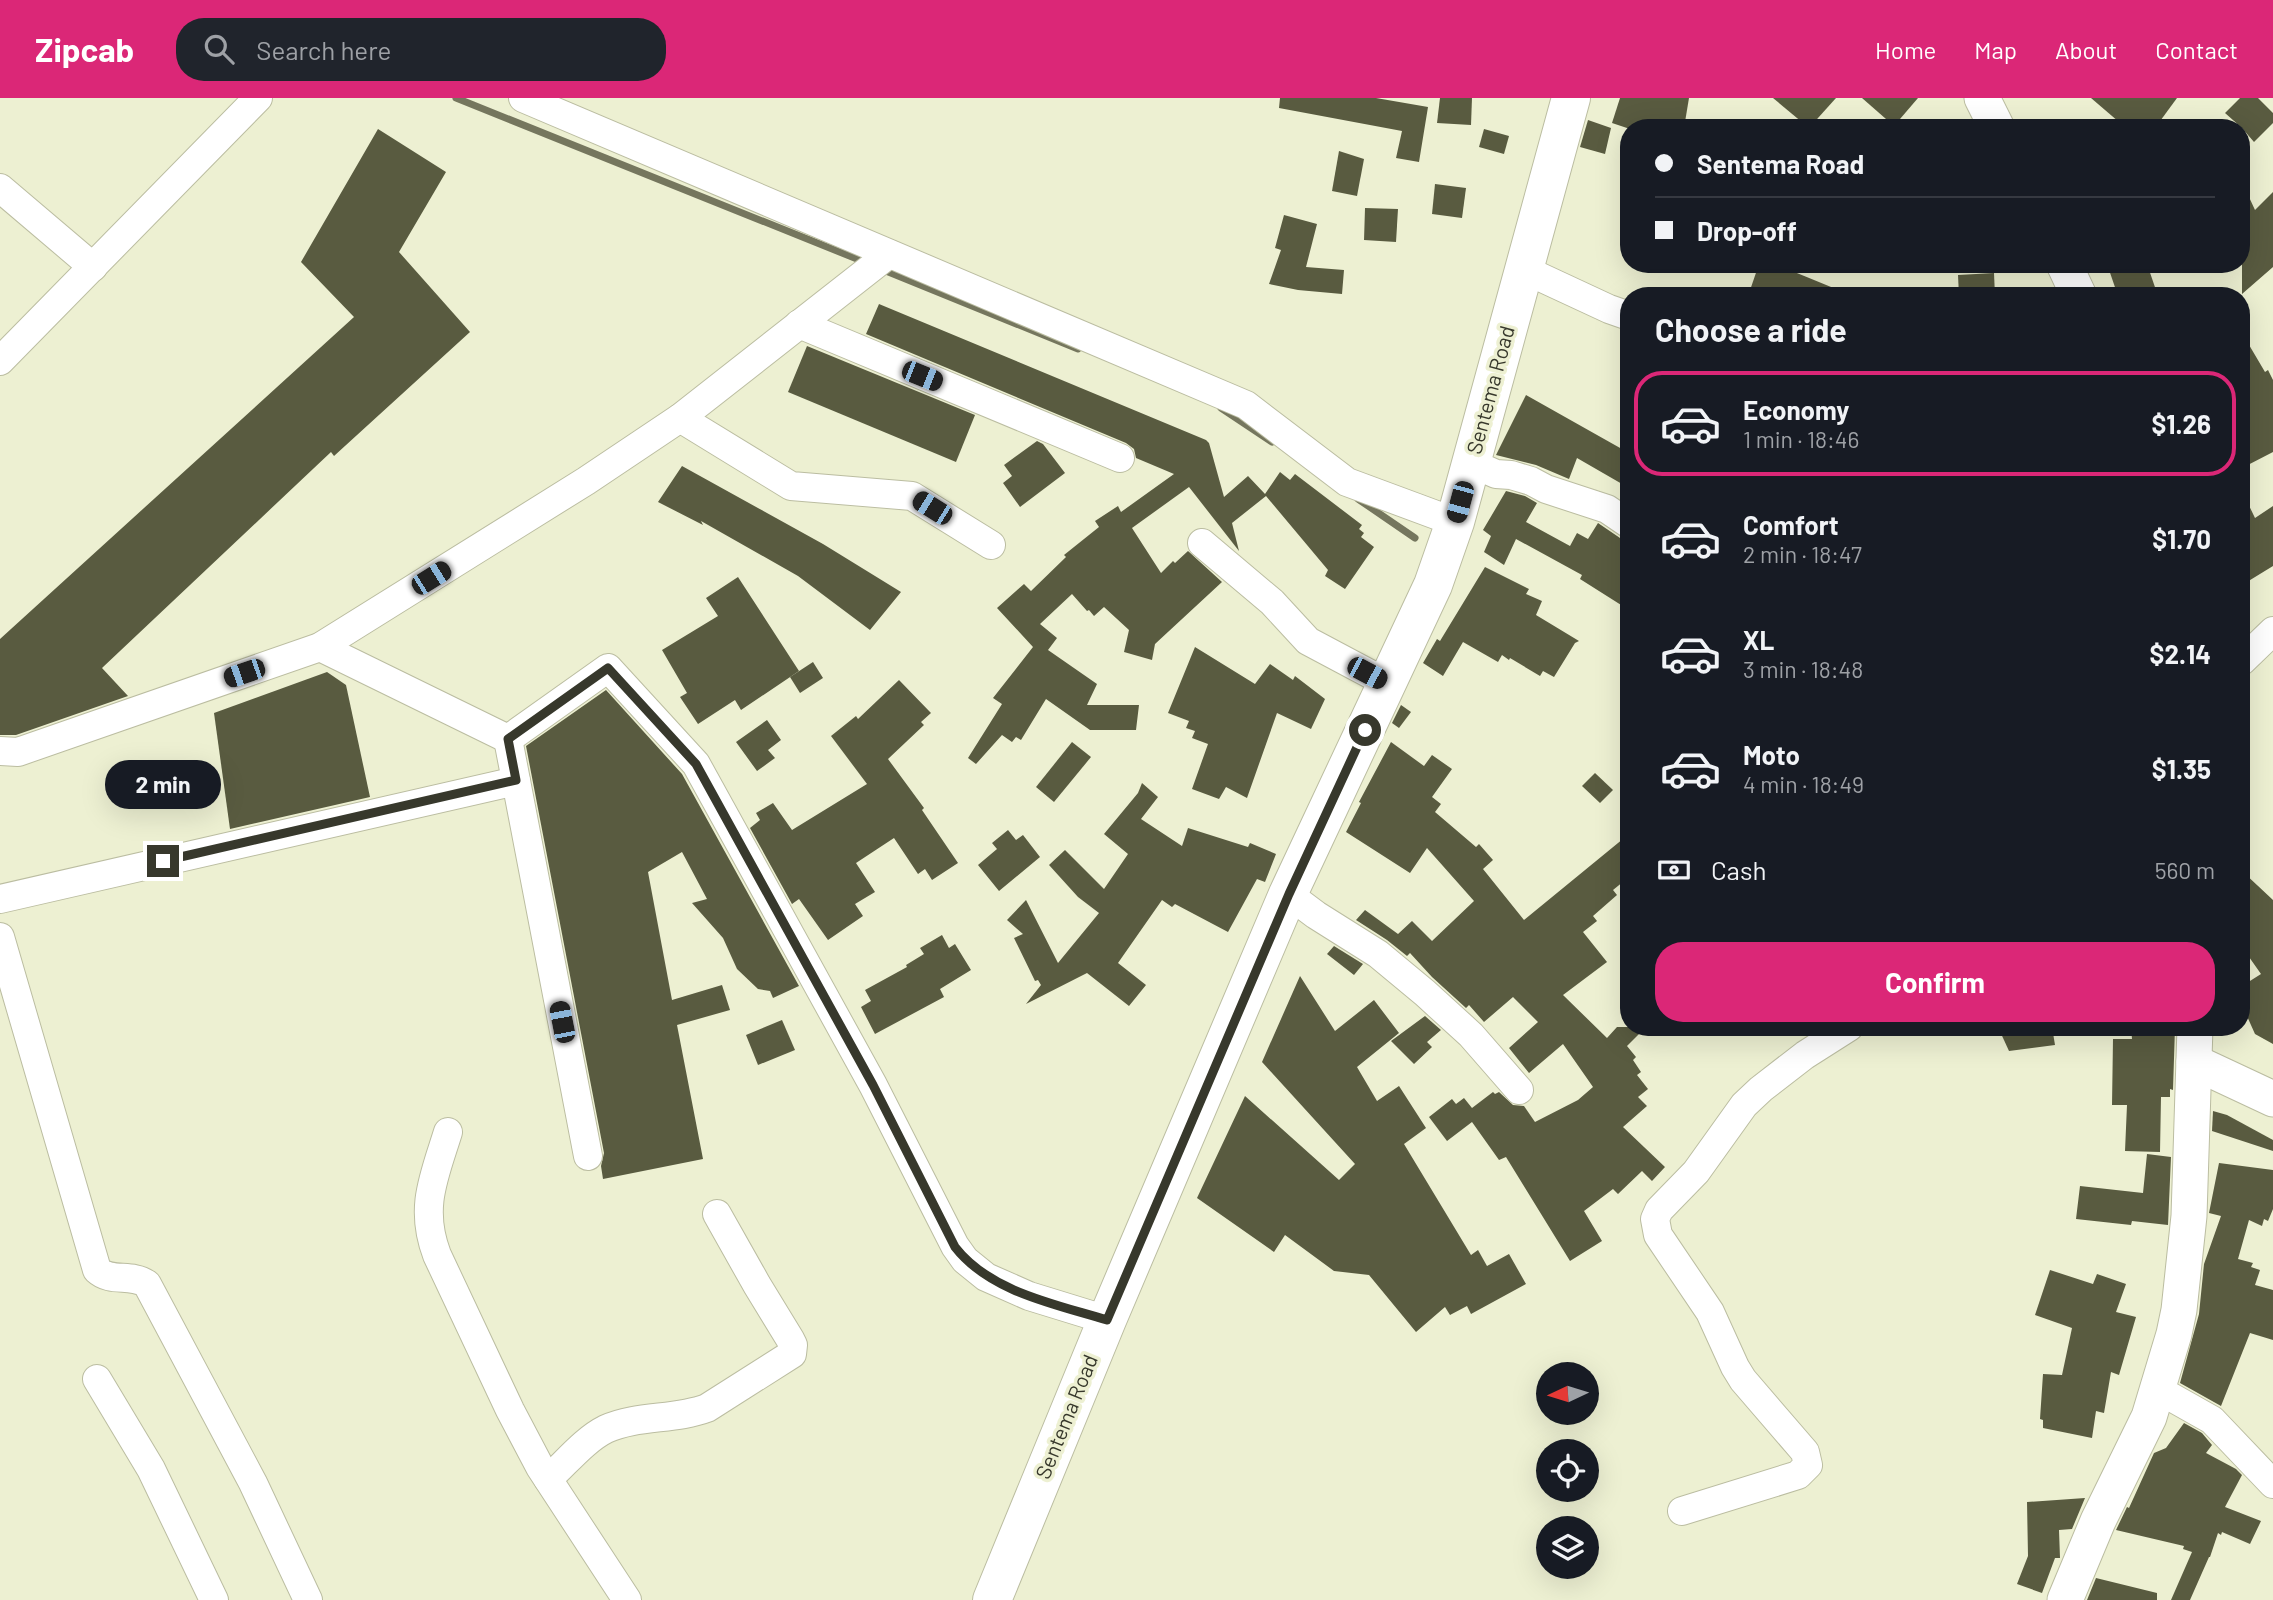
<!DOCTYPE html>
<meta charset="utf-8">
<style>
body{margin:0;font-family:Barlow,sans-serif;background:#20242c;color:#f1f3f6;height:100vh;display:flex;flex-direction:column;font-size:26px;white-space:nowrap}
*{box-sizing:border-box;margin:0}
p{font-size:23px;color:#9ea1a6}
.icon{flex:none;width:38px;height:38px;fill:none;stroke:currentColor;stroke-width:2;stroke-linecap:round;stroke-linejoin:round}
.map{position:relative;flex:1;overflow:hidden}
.panel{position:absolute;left:1620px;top:189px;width:630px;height:749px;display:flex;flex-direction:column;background:#171b24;border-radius:28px;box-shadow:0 7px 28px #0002}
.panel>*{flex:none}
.top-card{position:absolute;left:1620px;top:21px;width:630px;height:154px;border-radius:28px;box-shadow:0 7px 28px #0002;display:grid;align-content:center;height:154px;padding:0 35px;background:#171b24}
.needle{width:46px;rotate:266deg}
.buttons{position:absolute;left:1536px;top:1264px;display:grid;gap:14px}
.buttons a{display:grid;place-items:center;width:63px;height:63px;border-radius:50%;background:#171b24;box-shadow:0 7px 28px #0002;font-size:35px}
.end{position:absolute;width:32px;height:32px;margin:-16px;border:9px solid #37382c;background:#fff;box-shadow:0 0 0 4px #fff}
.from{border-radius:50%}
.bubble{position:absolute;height:49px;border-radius:24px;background:#171b24;box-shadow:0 7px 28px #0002;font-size:23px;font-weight:700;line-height:49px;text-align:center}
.car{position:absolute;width:21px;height:42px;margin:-21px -10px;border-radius:9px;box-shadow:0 0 5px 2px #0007;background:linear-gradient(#222 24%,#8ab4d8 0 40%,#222 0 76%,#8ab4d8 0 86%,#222 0)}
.top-card b{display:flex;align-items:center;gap:24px;height:66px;font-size:26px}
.top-card b+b{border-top:2px solid #363941}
.top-card i{width:18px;height:18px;background:#f1f3f6}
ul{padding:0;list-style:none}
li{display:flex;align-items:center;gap:21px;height:105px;margin:0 14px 10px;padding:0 21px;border:4px solid transparent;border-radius:28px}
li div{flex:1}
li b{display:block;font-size:26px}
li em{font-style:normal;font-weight:700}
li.current{border-color:#db2777}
li>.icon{width:63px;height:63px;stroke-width:1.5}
h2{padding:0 35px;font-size:32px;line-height:84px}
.pay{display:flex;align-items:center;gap:18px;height:77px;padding:0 35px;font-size:26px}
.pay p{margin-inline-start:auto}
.primary-button{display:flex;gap:14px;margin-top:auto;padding:14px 35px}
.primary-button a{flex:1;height:80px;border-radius:28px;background:#db2777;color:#fff;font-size:28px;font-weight:700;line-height:80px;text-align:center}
header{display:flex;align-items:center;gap:42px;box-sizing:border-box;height:98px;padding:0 35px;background:#db2777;color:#fff}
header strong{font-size:33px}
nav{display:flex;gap:38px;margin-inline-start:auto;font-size:24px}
.search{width:490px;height:63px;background:#20242c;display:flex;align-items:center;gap:18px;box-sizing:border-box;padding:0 24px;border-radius:28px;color:#9ea1a6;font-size:26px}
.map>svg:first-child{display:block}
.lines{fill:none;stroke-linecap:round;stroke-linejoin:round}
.stream{stroke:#75765e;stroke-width:7}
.building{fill:#595b40}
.minor-casing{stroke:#bbbda1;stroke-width:30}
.tertiary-casing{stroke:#bbbda1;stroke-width:37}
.secondary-casing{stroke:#bbbda1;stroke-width:40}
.minor{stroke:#fff;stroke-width:28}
.tertiary{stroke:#fff;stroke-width:35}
.secondary{stroke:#fff;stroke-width:38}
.route{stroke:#37382c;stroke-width:9}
.labels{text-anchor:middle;stroke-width:7;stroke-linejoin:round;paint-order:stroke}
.street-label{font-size:21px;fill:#37382c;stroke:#edf0d2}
</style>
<header>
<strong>Zipcab</strong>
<div class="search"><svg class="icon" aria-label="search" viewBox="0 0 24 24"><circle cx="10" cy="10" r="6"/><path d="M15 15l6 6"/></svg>Search here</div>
<nav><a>Home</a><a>Map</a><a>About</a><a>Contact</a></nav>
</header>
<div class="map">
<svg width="2273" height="1502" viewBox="0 0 2273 1502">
<rect width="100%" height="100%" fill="#edf0d2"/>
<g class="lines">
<!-- stream -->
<g class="stream">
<polyline points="456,0 867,165"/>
<polyline points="881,171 1078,251"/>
<polyline points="1221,310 1272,344"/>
<polyline points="1358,401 1415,440"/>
</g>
</g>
<!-- building -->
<g class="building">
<polygon points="1280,0 1376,0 1428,9 1419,64 1396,60 1402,33 1279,10"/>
<polygon points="1440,0 1472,0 1471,27 1437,25"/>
<polygon points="1620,0 1689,0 1684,30 1627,30 1612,25"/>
<polygon points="1773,0 1836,0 1809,30"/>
<polygon points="1862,0 1918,0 1894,28"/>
<polygon points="2091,0 2177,0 2155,30 2126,30"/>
<polygon points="2240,0 2258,0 2273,15 2273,25 2254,44 2242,30 2225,15"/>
<polygon points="1588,22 1611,30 1605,56 1580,49"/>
<polygon points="378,31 446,74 399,154 470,234 334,358 331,354 102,570 128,598 16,637 0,637 0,541 354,219 301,164"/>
<polygon points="1484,31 1509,38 1504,56 1479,49"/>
<polygon points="1339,53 1364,61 1357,98 1332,93"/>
<polygon points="2242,84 2255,112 2273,94 2273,169 2242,196"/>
<polygon points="1435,86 1466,90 1462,120 1432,116"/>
<polygon points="1365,110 1398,111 1396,144 1364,142"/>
<polygon points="1284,117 1317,126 1306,169 1344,172 1342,196 1298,192 1269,186 1281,152 1275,150"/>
<polygon points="1759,166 1775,166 1853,198 1748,198"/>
<polygon points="2107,166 2147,166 2158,198 2118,198"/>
<polygon points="1994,175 1995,198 1959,198 1958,177"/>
<polygon points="879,206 1206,342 1209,345 1224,399 1248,378 1265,396 1280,374 1290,382 1295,376 1362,427 1359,431 1364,435 1361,439 1374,449 1345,491 1325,478 1328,472 1266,398 1232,425 1239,453 1189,389 1132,430 1161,475 1173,463 1175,465 1188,453 1222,484 1155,546 1152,562 1124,554 1129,532 1104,509 1094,518 1089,512 1087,513 1072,496 1040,526 1057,540 1048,552 1097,586 1087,607 1139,607 1136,632 1090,632 1046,601 1021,642 1016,639 1012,644 1002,637 976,666 968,660 1002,606 993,600 1033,549 997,510 1024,486 1031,493 1066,459 1064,457 1099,429 1095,423 1118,408 1121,414 1174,376 1136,360 1134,351 1126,345 866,236"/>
<polygon points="2242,235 2265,274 2268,272 2273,282 2273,354 2242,370"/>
<polygon points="807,248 975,317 956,364 788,294"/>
<polygon points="1526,297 1629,355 1629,390 1577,360 1569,381 1536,367 1496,357"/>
<polygon points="1037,343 1043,346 1065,375 1020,409 1003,385 1012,378 1004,367"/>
<polygon points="682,368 823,446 901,494 870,532 798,478 701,423 703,427 658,404"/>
<polygon points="1506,393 1525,398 1537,405 1526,424 1570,448 1577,435 1588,441 1598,425 1620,440 1629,442 1629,512 1580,481 1582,477 1516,441 1504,467 1484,454 1491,438 1483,432"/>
<polygon points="2242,393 2255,420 2273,408 2273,468 2242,487"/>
<polygon points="1485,469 1529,491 1526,496 1542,503 1536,517 1579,543 1575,545 1554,579 1543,573 1540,578 1510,560 1509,562 1502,557 1498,564 1463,544 1443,578 1423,565 1437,541 1440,543"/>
<polygon points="738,479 799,573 741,612 735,602 698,626 680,599 687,595 662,552 718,518 706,500"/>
<polygon points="1195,549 1255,586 1270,566 1293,582 1295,578 1325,601 1311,631 1277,615 1247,700 1226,689 1219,701 1192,691 1208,646 1192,640 1195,633 1186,630 1189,623 1168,615"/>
<polygon points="813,564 823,580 800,595 790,579"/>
<polygon points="327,574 346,587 370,699 230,731 214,615"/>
<polygon points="899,582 931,615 921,624 924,627 888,661 924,710 922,712 958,765 932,782 925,771 918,776 894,740 856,765 875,794 855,806 863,818 828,842 799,801 792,806 750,730 760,722 756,715 773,705 792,732 867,686 831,638 856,618 858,621"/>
<polygon points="606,592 682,676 799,888 773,900 770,893 758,891 737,871 723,840 692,805 707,801 682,754 648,774 672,902 722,887 730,912 677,927 703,1061 603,1081 601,1068 604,1055 526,648"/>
<polygon points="1401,607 1411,614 1399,630 1392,625"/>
<polygon points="767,622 781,642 768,652 775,660 757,673 736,644"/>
<polygon points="1072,644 1091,659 1054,704 1036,689"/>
<polygon points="1391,644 1424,668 1432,657 1452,671 1432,699 1441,706 1435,714 1476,749 1479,746 1493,762 1483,771 1524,822 1629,736 1629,779 1613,792 1617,797 1593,818 1597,823 1583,834 1607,864 1563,897 1607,940 1617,929 1646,929 1627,948 1636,959 1633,962 1641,974 1637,977 1648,991 1638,999 1647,1008 1623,1029 1665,1069 1652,1083 1642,1073 1618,1096 1613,1091 1584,1113 1602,1143 1570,1163 1506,1059 1499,1062 1472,1024 1447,1043 1429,1019 1452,1001 1456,1006 1464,1000 1472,1010 1493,994 1495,996 1499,994 1513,1007 1524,1008 1535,1024 1578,1002 1593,989 1563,946 1529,975 1509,950 1538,924 1513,899 1484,924 1469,907 1466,910 1432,879 1410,855 1407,858 1387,842 1356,822 1365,812 1398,836 1412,823 1432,843 1474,803 1427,750 1410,775 1346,734 1361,705 1359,704"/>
<polygon points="1595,675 1613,692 1600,705 1582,688"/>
<polygon points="1142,685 1158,699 1141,721 1182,748 1188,730 1248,749 1250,745 1276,756 1265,784 1257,781 1228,834 1175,806 1172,809 1162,802 1118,865 1146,887 1129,908 1087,875 1026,906 1041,887 1038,882 1035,883 1014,840 1023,836 1007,822 1026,802 1058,865 1099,815 1078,799 1049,767 1065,752 1104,791 1128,756 1104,736 1138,695"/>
<polygon points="1008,732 1016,742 1023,737 1040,759 999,793 978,767 997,751 992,745"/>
<polygon points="2242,773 2273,802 2273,946 2255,936 2242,907 2242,888 2261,876 2242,849"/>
<polygon points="942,837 949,850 955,846 971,872 940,891 944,899 875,936 861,909 871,903 865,892 907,869 906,867 924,856 920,850"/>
<polygon points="1334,848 1363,866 1354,877 1327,856"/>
<polygon points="1300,878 1335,933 1374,902 1399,935 1357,969 1377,1003 1399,988 1426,1030 1404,1046 1471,1157 1478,1152 1487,1168 1509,1156 1526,1186 1471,1216 1467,1208 1450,1217 1445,1209 1416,1234 1369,1177 1334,1173 1285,1137 1274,1154 1197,1100 1245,998 1339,1082 1355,1066 1262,964"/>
<polygon points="1425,918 1441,932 1427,944 1432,949 1414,966 1391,943"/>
<polygon points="782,922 795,952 758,967 746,937"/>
<polygon points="1998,929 2052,929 2055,947 2009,953"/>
<polygon points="2131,929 2175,929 2173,992 2170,991 2170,999 2161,999 2160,1054 2125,1053 2127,1007 2112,1007 2113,941 2132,941"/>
<polygon points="2213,1013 2227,1017 2273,1042 2273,1053 2212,1033"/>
<polygon points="2147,1056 2171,1059 2168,1127 2132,1123 2131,1127 2076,1121 2080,1088 2143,1095"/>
<polygon points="2219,1065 2273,1072 2273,1111 2268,1123 2264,1121 2262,1128 2249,1122 2238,1161 2253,1165 2251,1169 2260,1172 2255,1187 2273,1192 2273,1242 2250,1235 2221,1308 2180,1285 2199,1216 2204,1166 2221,1118 2209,1115"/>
<polygon points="2050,1172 2093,1186 2097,1176 2126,1186 2116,1214 2136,1219 2119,1277 2111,1274 2104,1315 2096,1313 2092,1340 2043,1330 2043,1322 2040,1321 2043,1276 2062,1277 2072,1230 2035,1217"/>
<polygon points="2184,1325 2202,1335 2212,1347 2206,1355 2236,1371 2242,1377 2225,1409 2261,1423 2250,1446 2222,1434 2221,1437 2218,1435 2210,1459 2209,1459 2190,1502 2171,1502 2192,1454 2183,1451 2184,1448 2116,1432 2127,1409 2129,1410 2154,1355 2166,1350"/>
<polygon points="2085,1400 2072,1431 2059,1432 2060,1460 2055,1460 2042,1495 2017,1486 2028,1458 2027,1404"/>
<polygon points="2096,1480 2157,1495 2157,1502 2087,1502"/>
</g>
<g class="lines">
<!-- minor casing -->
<g class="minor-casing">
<g id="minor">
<polyline points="523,0 1246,307 1347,384 1455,424"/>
<polyline points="0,90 93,169"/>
<polyline points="1523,171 1609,211 1629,218"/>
<polyline points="799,226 1120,360"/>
<polyline points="0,263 258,0"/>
<polyline points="680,320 791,388 912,398 991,447"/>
<polyline points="1471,365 1496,376 1511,377 1531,383 1546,391 1607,411 1629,426"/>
<polyline points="1202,445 1272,504 1308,543 1387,585"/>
<polyline points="320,549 508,641"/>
<polyline points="2242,563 2273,533"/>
<polyline points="508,641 608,570 696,666 873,987 955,1148 965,1162 986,1179 1029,1198 1107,1222"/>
<polyline points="508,641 588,1058"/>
<polyline points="0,653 18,654 320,549 586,383 680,320 889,156"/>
<polyline points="1288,796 1316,817 1378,856 1425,895 1471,937 1519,992"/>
<polyline points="0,801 516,683"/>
<path d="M 0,839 L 97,1172 C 111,1185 131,1175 147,1186 L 253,1385 L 308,1502"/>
<path d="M 448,1034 C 434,1079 419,1110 437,1157 L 510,1312 L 540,1369 L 627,1502"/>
<polyline points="97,1281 151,1371 214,1502"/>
<polyline points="2157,1291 2212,1322 2273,1386"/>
<path d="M 548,1381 C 566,1365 584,1342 606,1331 C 637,1317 675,1322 707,1310 L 792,1256 L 793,1247 L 790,1241 L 757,1187 L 717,1116"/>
<polyline points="1682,1413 1798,1377 1808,1367 1805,1354 1743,1282 1735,1269 1710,1214 1658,1137 1655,1121 1659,1112 1696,1074 1744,1007 1761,991 1805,957 1849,929"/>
</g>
</g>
<!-- tertiary casing -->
<g class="tertiary-casing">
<g id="tertiary">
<polyline points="1982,0 1997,30"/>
<polyline points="2064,166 2079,198"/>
<polyline points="2194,964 2273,1001"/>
<polyline points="2065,1502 2098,1423 2149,1319 2174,1236 2179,1212 2189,1118 2195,929"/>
</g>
</g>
<!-- secondary casing -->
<g class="secondary-casing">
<polyline id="secondary" points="992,1502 1107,1222 1288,796 1433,487 1455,424 1571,0"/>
</g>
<!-- minor -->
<use href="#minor" class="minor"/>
<!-- tertiary -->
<use href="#tertiary" class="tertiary"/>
<!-- secondary -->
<use href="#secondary" class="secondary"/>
</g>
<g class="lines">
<!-- route -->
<path class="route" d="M 163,763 L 516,682 L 508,641 L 608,570 L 696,666 L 873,987 L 955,1149 C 990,1194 1055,1206 1107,1222 L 1289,796 L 1365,632"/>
</g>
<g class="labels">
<!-- street labels -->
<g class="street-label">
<text transform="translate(1491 292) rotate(-75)" y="7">Sentema Road</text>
<text transform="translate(1067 1319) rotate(-68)" y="7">Sentema Road</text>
</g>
</g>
</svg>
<div class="buttons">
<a><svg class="needle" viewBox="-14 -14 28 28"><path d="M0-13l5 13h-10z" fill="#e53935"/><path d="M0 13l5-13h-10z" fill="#9ea1a6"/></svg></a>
<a><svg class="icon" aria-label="locate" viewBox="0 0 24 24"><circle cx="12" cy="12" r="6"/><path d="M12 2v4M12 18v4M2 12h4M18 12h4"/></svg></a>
<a><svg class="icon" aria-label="layers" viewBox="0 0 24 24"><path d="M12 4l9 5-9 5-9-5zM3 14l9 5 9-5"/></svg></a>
</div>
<i class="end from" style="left:1365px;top:632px"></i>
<i class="end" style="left:163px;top:763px"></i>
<div class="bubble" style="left:105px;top:662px;width:116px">2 min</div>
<i class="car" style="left:922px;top:278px;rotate:112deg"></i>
<i class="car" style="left:1460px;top:404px;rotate:195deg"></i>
<i class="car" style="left:932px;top:410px;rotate:302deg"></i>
<i class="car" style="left:431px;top:480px;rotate:58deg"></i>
<i class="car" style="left:244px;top:575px;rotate:251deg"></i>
<i class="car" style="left:1367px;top:575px;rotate:118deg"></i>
<i class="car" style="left:562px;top:924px;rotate:349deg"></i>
<div class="top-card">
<b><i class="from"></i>Sentema Road</b>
<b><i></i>Drop-off</b>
</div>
<section class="panel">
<h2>Choose a ride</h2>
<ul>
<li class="current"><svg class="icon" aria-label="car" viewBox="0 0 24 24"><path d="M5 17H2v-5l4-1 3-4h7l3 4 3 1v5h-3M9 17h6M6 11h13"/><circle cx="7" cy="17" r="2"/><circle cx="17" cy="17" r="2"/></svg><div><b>Economy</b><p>1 min · 18:46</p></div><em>$1.26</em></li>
<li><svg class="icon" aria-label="car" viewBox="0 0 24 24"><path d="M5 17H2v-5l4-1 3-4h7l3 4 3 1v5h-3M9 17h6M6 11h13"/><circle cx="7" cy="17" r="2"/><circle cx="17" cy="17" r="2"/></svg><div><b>Comfort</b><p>2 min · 18:47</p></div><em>$1.70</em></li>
<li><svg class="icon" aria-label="car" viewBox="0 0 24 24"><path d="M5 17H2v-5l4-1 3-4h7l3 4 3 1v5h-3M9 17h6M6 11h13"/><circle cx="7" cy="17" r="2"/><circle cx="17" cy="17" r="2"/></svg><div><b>XL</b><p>3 min · 18:48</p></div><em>$2.14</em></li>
<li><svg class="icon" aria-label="car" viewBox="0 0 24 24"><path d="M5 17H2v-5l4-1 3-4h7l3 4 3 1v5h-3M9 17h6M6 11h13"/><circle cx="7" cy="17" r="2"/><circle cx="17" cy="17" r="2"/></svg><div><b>Moto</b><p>4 min · 18:49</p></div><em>$1.35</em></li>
</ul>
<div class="pay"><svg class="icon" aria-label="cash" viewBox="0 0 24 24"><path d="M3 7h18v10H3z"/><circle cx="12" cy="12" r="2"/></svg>Cash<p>560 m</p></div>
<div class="primary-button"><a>Confirm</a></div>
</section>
</div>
